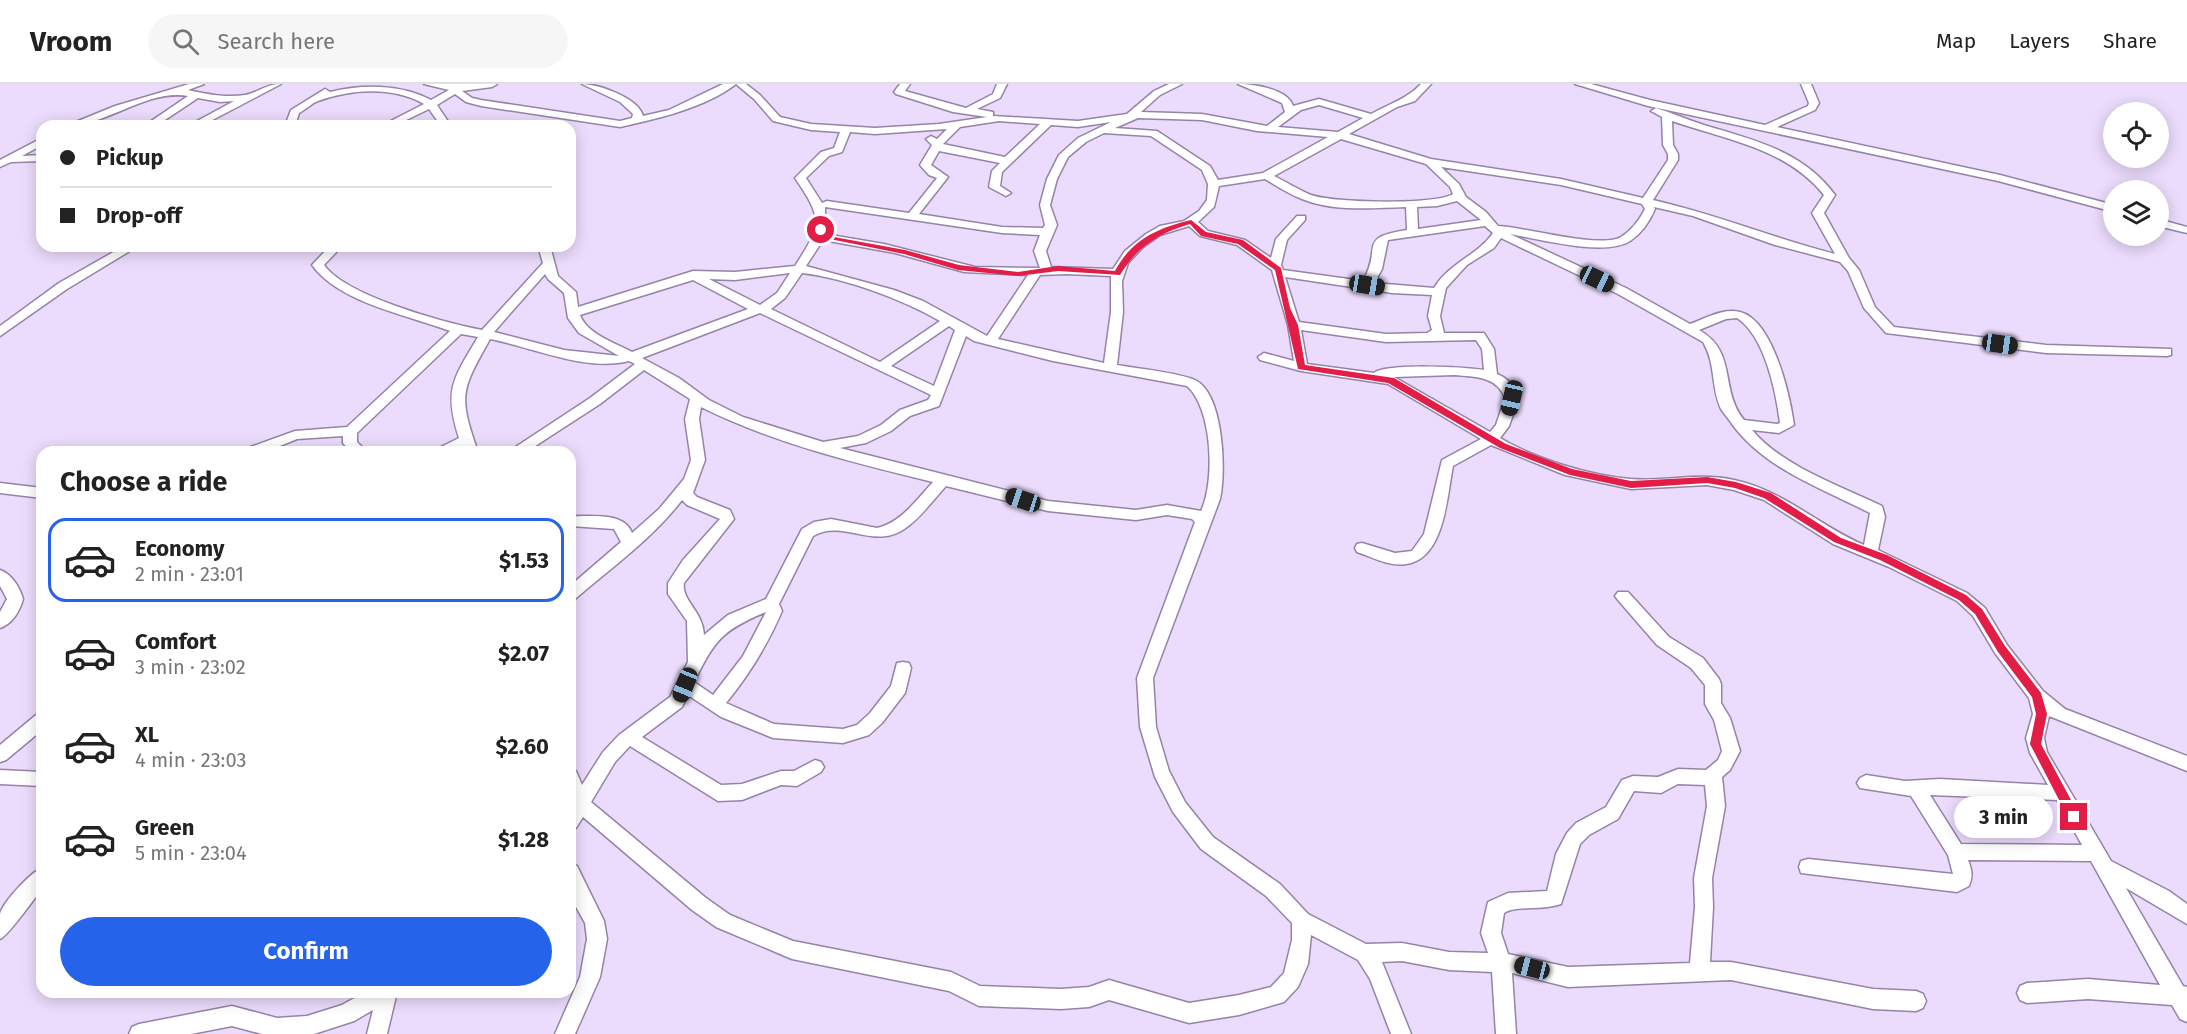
<!DOCTYPE html>
<meta charset="utf-8">
<style>
body{margin:0;font-family:"Fira Sans",sans-serif;background:#f6f6f6;color:#222;height:100vh;display:flex;flex-direction:column;font-size:22px;white-space:nowrap}
*{box-sizing:border-box;margin:0}
p{font-size:20px;color:#767676}
.icon{flex:none;width:33px;height:33px;fill:none;stroke:currentColor;stroke-width:2;stroke-linecap:round;stroke-linejoin:round}
.map{position:relative;flex:1;overflow:hidden}
.details{position:absolute;left:36px;top:362px;width:540px;height:552px;display:flex;flex-direction:column;background:#fff;border-radius:18px;box-shadow:0 3px 15px #0003}
.details>*{flex:none}
.hud{position:absolute;left:36px;top:36px;width:540px;height:132px;border-radius:18px;box-shadow:0 3px 15px #0003;display:grid;align-content:center;height:132px;padding:0 24px;background:#fff}
.tools{position:absolute;left:2103px;top:18px;display:grid;gap:12px}
.tools a{display:grid;place-items:center;width:66px;height:66px;border-radius:50%;background:#fff;box-shadow:0 3px 15px #0003;font-size:30px}
.end{position:absolute;width:27px;height:27px;margin:-14px;border:8px solid #e11d48;background:#fff;box-shadow:0 0 0 3px #fff}
.from{border-radius:50%}
.bubble{position:absolute;height:42px;border-radius:21px;background:#fff;box-shadow:0 3px 15px #0003;font-size:20px;font-weight:700;line-height:42px;text-align:center}
.car{position:absolute;width:18px;height:36px;margin:-18px -9px;border-radius:8px;box-shadow:0 0 4px 2px #0007;background:linear-gradient(#222 24%,#8ab4d8 0 40%,#222 0 76%,#8ab4d8 0 86%,#222 0)}
.hud b{display:flex;align-items:center;gap:21px;height:57px;font-size:22px}
.hud b+b{border-top:2px solid #e0e0e0}
.hud i{width:15px;height:15px;background:#222}
ul{padding:0;list-style:none}
li{display:flex;align-items:center;gap:18px;height:84px;margin:0 12px 9px;padding:0 12px;border:3px solid transparent;border-radius:18px}
li div{flex:1}
li b{display:block;font-size:22px}
li em{font-style:normal;font-weight:700}
li.on{border-color:#2563eb}
li>.icon{width:54px;height:54px;stroke-width:1.5}
h2{padding:0 24px;font-size:27px;line-height:72px}
.primary-button{display:flex;gap:12px;margin-top:auto;padding:12px 24px}
.primary-button a{flex:1;height:69px;border-radius:36px;background:#2563eb;color:#fff;font-size:24px;font-weight:700;line-height:69px;text-align:center}
header{display:flex;align-items:center;gap:36px;box-sizing:border-box;height:84px;padding:0 30px;background:#fff;border-bottom:2px solid #e0e0e0}
header strong{font-size:28px}
nav{display:flex;gap:33px;margin-inline-start:auto;font-size:21px}
.search{width:420px;height:54px;background:#f6f6f6;display:flex;align-items:center;gap:15px;box-sizing:border-box;padding:0 21px;border-radius:33px;color:#767676;font-size:22px}
.map>svg:first-child{display:block}
.lines{fill:none;stroke-linecap:round;stroke-linejoin:round}
.minor-casing{stroke:#9583a8;stroke-width:3}
.minor{fill:#fff;fill-rule:evenodd}
.route{fill:#e11d48}
</style>
<header>
<strong>Vroom</strong>
<div class="search"><svg class="icon" aria-label="search" viewBox="0 0 24 24"><circle cx="10" cy="10" r="6"/><path d="M15 15l6 6"/></svg>Search here</div>
<nav><a>Map</a><a>Layers</a><a>Share</a></nav>
</header>
<div class="map">
<svg width="2187" height="950" viewBox="0 0 2187 950">
<rect width="100%" height="100%" fill="#ebdbfc"/>
<g class="lines">
<!-- minor casing -->
<g class="minor-casing">
<g id="minor">
<path d="M 189,0 L 204,0 L 188,6 C 206,10 226,14 245,11 C 258,9 265,0 281,0 L 201,42 L 188,42 L 234,17 L 220,18 L 198,14 L 156,42 L 144,42 L 188,12 C 147,5 107,42 66,42 L 115,22 Z"/>
<path d="M 424,0 L 497,0 L 492,3 L 462,7 L 472,14 L 481,16 L 620,37 L 632,34 L 633,30 L 620,18 L 582,0 C 598,0 639,14 643,32 L 669,26 L 723,0 L 746,0 L 760,11 L 780,33 L 811,40 L 875,44 L 939,40 L 987,33 L 953,28 L 896,10 L 894,8 L 900,0 L 910,0 L 905,7 L 966,24 L 993,10 L 997,0 L 1007,0 L 1000,14 L 977,25 L 993,28 L 993,32 L 1078,37 L 1127,30 L 1154,7 L 1169,0 L 1182,0 L 1160,11 L 1141,28 L 1202,30 L 1267,42 L 1285,28 L 1282,19 L 1238,0 C 1254,0 1288,5 1293,22 L 1319,15 L 1371,30 C 1389,20 1407,15 1421,0 L 1431,0 L 1415,17 L 1397,23 L 1349,50 L 1431,75 L 1561,95 L 1643,114 L 1668,76 L 1668,70 L 1663,61 L 1662,33 L 1651,27 L 1656,24 C 1672,29 1688,36 1704,41 C 1754,56 1803,67 1835,111 L 1824,129 L 1849,174 L 1859,186 L 1875,223 L 1894,243 L 2046,261 L 2171,265 L 2171,271 L 2167,272 L 2046,269 L 1886,249 L 1864,224 L 1848,187 L 1840,178 L 1775,161 L 1693,132 L 1654,123 L 1655,125 C 1650,137 1641,150 1630,157 C 1605,173 1539,155 1510,150 L 1626,204 L 1690,240 C 1704,235 1719,226 1734,227 C 1772,228 1790,312 1794,341 L 1779,349 L 1752,346 C 1782,382 1840,402 1882,422 L 1885,433 L 1878,466 L 1967,509 L 1985,524 L 2007,561 L 2043,607 L 2065,625 L 2187,672 L 2187,687 L 2049,632 L 2044,654 L 2047,668 L 2111,777 L 2169,807 L 2187,820 L 2187,840 L 2126,804 L 2183,902 L 2187,903 L 2187,938 L 2180,935 L 2172,921 L 2088,915 L 2027,919 L 2020,916 L 2017,909 L 2020,902 L 2027,899 L 2088,895 L 2160,901 L 2091,777 L 1968,776 C 1972,786 1973,792 1969,802 L 1957,808 L 1801,789 L 1799,783 L 1801,777 L 1808,775 L 1953,790 L 1948,771 L 1911,712 L 1860,704 L 1857,699 L 1860,694 L 1866,691 L 1905,697 L 1940,695 L 2048,701 L 2030,669 L 2026,654 L 2033,630 L 2029,614 L 1995,569 L 1973,532 L 1957,517 L 1889,483 L 1833,460 L 1764,416 L 1734,406 L 1707,401 L 1631,405 L 1565,391 L 1491,361 L 1453,382 C 1447,411 1445,475 1406,480 C 1390,483 1372,473 1357,468 L 1355,464 L 1357,460 L 1362,459 L 1395,469 L 1412,467 L 1424,450 L 1442,376 L 1481,355 L 1388,300 L 1301,287 L 1260,276 L 1258,273 L 1264,269 L 1294,277 L 1288,241 L 1272,186 L 1237,161 L 1200,152 L 1189,142 L 1160,151 L 1143,163 L 1128,179 L 1122,197 L 1123,228 L 1117,281 C 1135,284 1180,289 1195,296 C 1224,310 1226,388 1220,415 L 1153,594 L 1156,643 L 1169,687 L 1185,718 L 1213,753 L 1280,800 L 1308,830 L 1366,860 L 1402,859 L 1449,868 L 1488,869 L 1481,849 L 1488,818 L 1508,809 L 1547,807 L 1556,770 L 1567,749 L 1576,739 L 1606,723 L 1622,696 L 1633,692 L 1658,693 L 1678,685 L 1706,686 L 1718,676 L 1722,667 L 1714,636 L 1705,620 L 1705,601 L 1691,584 L 1657,561 L 1618,516 L 1615,512 L 1618,508 L 1628,508 L 1669,553 L 1703,574 L 1719,595 L 1721,600 L 1721,619 L 1730,634 L 1740,667 L 1730,686 L 1722,693 L 1725,722 L 1712,794 L 1713,823 L 1710,878 L 1731,878 L 1873,905 L 1916,907 L 1923,910 L 1926,917 L 1923,924 L 1916,927 L 1873,925 L 1731,896 L 1568,903 L 1512,889 L 1516,950 L 1496,950 L 1492,888 L 1449,886 L 1402,877 L 1382,878 L 1411,950 L 1391,950 L 1370,895 L 1358,876 L 1311,851 L 1308,880 L 1298,903 L 1284,918 L 1239,931 L 1189,939 L 1109,916 L 1089,923 L 1061,925 L 979,922 L 949,907 L 792,875 L 716,843 L 692,826 L 583,733 L 576,744 L 570,746 L 570,685 L 576,687 L 582,701 L 603,668 L 619,651 L 670,613 L 688,578 L 687,537 L 668,510 L 668,499 L 683,476 L 720,435 L 687,421 L 682,416 C 653,454 612,483 575,515 L 570,517 L 570,502 L 621,458 L 614,445 L 570,442 L 570,432 C 589,433 624,427 632,449 L 659,425 L 684,395 L 691,376 L 685,335 L 690,315 L 644,286 L 600,320 L 526,368 L 508,368 L 590,314 L 635,280 L 629,277 C 586,288 532,263 490,255 C 461,307 458,311 478,368 L 464,368 L 462,363 L 452,368 L 431,368 L 459,354 C 443,305 454,294 478,253 L 461,250 L 357,349 L 357,358 L 367,368 L 351,368 L 343,359 L 343,352 L 297,355 L 265,368 L 243,368 L 245,365 L 295,347 L 347,343 L 450,247 C 408,231 339,219 312,181 L 330,162 L 342,162 L 324,181 C 346,212 445,239 482,246 L 543,179 L 538,162 L 550,162 L 558,192 L 576,208 L 578,223 L 693,187 L 735,188 L 795,182 C 822,140 823,135 795,94 L 821,68 L 834,64 L 840,48 L 811,46 L 773,37 L 754,15 L 736,0 C 705,24 656,35 620,43 L 481,22 L 466,18 L 455,10 L 437,21 L 451,42 L 441,42 L 429,25 L 394,42 L 381,42 L 424,20 C 393,2 351,5 318,17 C 312,19 305,26 299,29 L 295,42 L 285,42 L 291,26 L 325,5 L 330,8 C 362,0 401,0 431,16 L 449,6 ZM 1319,21 L 1363,34 L 1338,48 L 1278,43 L 1301,26 ZM 1138,34 L 1202,36 L 1257,47 L 1328,53 L 1263,89 L 1218,96 L 1210,82 L 1157,47 L 1115,44 ZM 999,37 L 1040,40 L 1005,73 L 943,60 L 960,43 ZM 1672,37 C 1727,56 1786,64 1824,111 L 1812,129 L 1835,170 C 1773,154 1715,130 1653,116 L 1678,76 L 1678,70 L 1673,61 ZM 1111,38 L 1078,54 L 1059,71 L 1047,95 L 1040,121 L 1045,141 L 1043,144 L 1002,143 L 919,130 L 948,93 L 931,81 L 939,67 L 1000,79 L 992,87 L 989,103 L 1006,112 L 1011,109 L 1000,102 L 1002,88 L 1051,41 L 1078,43 ZM 947,45 L 937,55 L 931,52 L 926,55 L 932,61 L 920,81 L 929,91 L 937,94 L 909,129 L 827,117 L 822,119 L 806,94 L 829,72 L 842,68 L 850,48 L 875,50 ZM 1104,49 L 1151,52 L 1202,86 L 1208,100 L 1207,116 L 1199,127 L 1184,137 L 1160,142 L 1146,150 L 1125,167 L 1113,185 L 1051,183 L 1046,167 L 1057,141 L 1050,121 L 1057,95 L 1068,73 L 1086,58 ZM 1341,55 L 1426,80 L 1450,103 L 1453,110 C 1436,121 1334,119 1311,111 C 1299,106 1286,98 1274,92 ZM 1441,83 L 1561,101 L 1642,120 L 1645,125 C 1640,135 1631,147 1621,153 C 1600,165 1525,143 1498,142 L 1486,128 L 1466,113 L 1459,100 ZM 1265,95 C 1277,102 1289,110 1302,115 C 1334,128 1373,124 1406,123 L 1407,146 C 1356,154 1383,162 1363,197 L 1283,186 L 1281,181 L 1287,156 L 1305,136 L 1305,132 L 1297,132 L 1276,155 L 1271,174 L 1245,156 L 1208,147 L 1198,138 L 1214,123 L 1219,102 ZM 1457,117 L 1481,136 L 1418,145 L 1417,123 L 1437,122 ZM 825,123 L 1002,149 L 1040,151 L 1034,167 L 1040,184 L 975,183 L 884,160 L 825,150 ZM 1485,142 L 1493,149 C 1478,171 1449,179 1434,204 L 1374,199 L 1382,185 L 1388,156 ZM 1501,154 L 1618,210 L 1703,258 C 1716,280 1711,304 1721,325 C 1724,330 1729,335 1732,340 C 1765,385 1821,404 1870,429 L 1864,461 C 1819,442 1783,406 1734,396 C 1698,388 1665,398 1630,395 C 1589,391 1535,375 1500,354 L 1509,342 L 1519,314 C 1515,303 1508,294 1497,290 L 1494,265 L 1484,249 L 1444,249 L 1440,232 L 1446,204 L 1467,181 L 1494,164 ZM 823,156 L 895,169 L 964,188 L 1028,191 L 987,252 L 923,217 L 894,206 L 806,182 ZM 790,189 L 777,209 L 760,221 L 709,195 L 735,196 ZM 802,189 C 845,194 902,215 940,237 L 880,278 L 771,225 L 785,214 ZM 545,190 L 548,195 L 564,209 L 568,234 L 579,249 L 619,272 L 564,266 L 494,248 ZM 1067,190 L 1111,192 L 1111,228 L 1104,279 L 998,255 L 1040,191 ZM 1285,193 L 1392,209 L 1432,211 L 1428,232 L 1432,246 L 1427,249 L 1386,250 L 1299,238 ZM 693,196 L 748,225 L 632,268 C 615,259 587,250 580,231 ZM 760,229 L 931,311 L 928,316 L 900,326 L 881,341 L 858,352 L 823,358 L 743,333 L 709,316 L 679,294 L 642,274 ZM 1737,234 C 1765,252 1776,308 1780,339 L 1777,340 L 1744,336 C 1719,305 1738,268 1699,246 L 1726,235 ZM 949,242 L 955,246 L 934,302 L 891,282 ZM 1301,246 L 1386,258 L 1476,256 L 1482,265 L 1484,286 C 1464,283 1387,279 1374,289 L 1307,280 ZM 966,252 L 974,257 L 1053,277 L 1187,302 C 1213,325 1215,398 1201,427 L 1167,421 L 1136,426 L 1048,417 L 840,364 L 866,359 L 891,347 L 910,332 L 939,322 ZM 1454,291 C 1475,293 1497,292 1505,314 L 1496,341 L 1490,348 L 1394,293 ZM 701,323 C 773,359 855,379 933,398 C 917,415 901,439 877,444 L 831,435 L 814,438 L 802,445 L 766,515 L 728,531 L 704,551 C 703,527 681,516 684,499 L 734,435 L 730,426 L 697,413 L 693,409 L 705,376 L 699,335 ZM 946,402 L 1048,427 L 1136,436 L 1167,431 L 1192,435 L 1195,438 L 1137,594 L 1140,643 L 1155,693 L 1173,728 L 1201,765 L 1266,812 L 1292,839 L 1292,856 L 1284,889 L 1271,903 L 1239,911 L 1189,919 L 1109,896 L 1089,903 L 1061,905 L 980,902 L 951,888 L 793,857 L 730,831 L 706,814 L 591,718 L 615,678 L 630,662 L 718,717 L 742,716 L 781,701 L 797,702 L 821,688 L 824,683 L 821,678 L 815,676 L 794,687 L 781,687 L 742,700 L 721,701 L 642,653 L 682,623 L 688,611 L 721,633 L 773,654 L 843,659 L 869,651 L 882,639 L 905,609 L 911,584 L 909,579 L 903,578 L 897,579 L 891,602 L 870,629 L 857,641 L 843,645 L 774,640 L 726,619 C 749,591 768,560 782,527 L 779,520 L 813,452 C 844,434 875,468 907,443 C 922,432 934,415 946,402 ZM 766,528 L 743,572 L 713,611 L 694,598 C 715,556 721,547 766,528 ZM 1678,700 L 1705,701 L 1707,722 L 1694,794 L 1695,823 L 1690,879 L 1568,883 L 1508,870 L 1501,849 L 1504,829 C 1517,821 1542,827 1561,820 L 1580,760 L 1589,751 L 1618,735 L 1634,707 L 1661,709 ZM 1930,711 L 2057,716 L 2082,761 L 1961,760 Z"/>
<polygon points="1575,0 1591,0 1650,16 1765,41 1808,22 1809,19 1801,0 1811,0 1819,19 1815,26 1777,43 2000,91 2114,121 2114,128 1998,97 1648,22"/>
<polygon points="42,54 42,61 22,72 42,71 42,77 11,78 0,83 0,76"/>
<polygon points="2158,135 2187,143 2187,149 2158,142"/>
<polygon points="124,162 138,162 67,205 0,252 0,242 59,199"/>
<polygon points="0,399 42,404 42,414 0,409"/>
<path d="M 0,486 C 12,490 20,504 23,515 C 20,527 12,540 0,544 L 0,528 L 7,515 L 0,502 Z"/>
<polygon points="42,629 42,646 6,676 0,678 0,661 36,631"/>
<polygon points="0,686 42,688 42,702 0,700"/>
<polygon points="570,780 577,782 604,837 607,855 600,893 575,950 555,950 580,893 587,855 585,839 570,812"/>
<path d="M 42,784 L 42,805 C 33,816 8,852 0,855 C 0,847 0,838 0,830 C 3,818 31,788 42,784 Z"/>
<polygon points="365,908 397,908 387,950 367,950 373,926 354,937 314,950 262,950 232,942 191,950 129,950 132,943 139,940 232,922 277,934 307,932 342,921"/>
</g>
</g>
<!-- minor -->
<use href="#minor" class="minor"/>
</g>
<!-- route -->
<path class="route" d="M 1191,136 L 1206,148 L 1243,156 L 1281,184 L 1290,224 L 1298,241 L 1305,281 L 1394,294 L 1506,360 L 1572,385 L 1631,397 L 1707,393 L 1736,398 L 1771,409 L 1841,454 L 1887,471 L 1966,511 L 1982,525 L 2005,562 L 2041,609 L 2047,630 L 2041,660 L 2078,729 L 2078,737 L 2070,737 L 2030,660 L 2036,630 L 2032,613 L 1998,568 L 1975,530 L 1959,516 L 1880,476 L 1834,458 L 1764,414 L 1735,404 L 1707,399 L 1631,404 L 1570,391 L 1500,364 L 1388,299 L 1298,285 L 1275,186 L 1238,160 L 1201,152 L 1190,140 C 1159,149 1137,163 1120,191 L 1058,187 L 1018,192 L 958,186 L 904,170 L 815,152 L 821,144 L 824,146 L 823,151 L 905,166 L 959,181 L 1018,188 L 1058,182 L 1115,187 C 1132,155 1158,144 1191,136 Z"/>
</svg>
<div class="tools">
<a><svg class="icon" aria-label="locate" viewBox="0 0 24 24"><circle cx="12" cy="12" r="6"/><path d="M12 2v4M12 18v4M2 12h4M18 12h4"/></svg></a>
<a><svg class="icon" aria-label="layers" viewBox="0 0 24 24"><path d="M12 4l9 5-9 5-9-5zM3 14l9 5 9-5"/></svg></a>
</div>
<i class="end from" style="left:821px;top:146px"></i>
<i class="end" style="left:2074px;top:733px"></i>
<div class="bubble" style="left:1954px;top:712px;width:99px">3 min</div>
<i class="car" style="left:1597px;top:195px;rotate:115deg"></i>
<i class="car" style="left:1367px;top:201px;rotate:99deg"></i>
<i class="car" style="left:2000px;top:260px;rotate:98deg"></i>
<i class="car" style="left:1512px;top:314px;rotate:193deg"></i>
<i class="car" style="left:1023px;top:416px;rotate:288deg"></i>
<i class="car" style="left:685px;top:601px;rotate:202deg"></i>
<i class="car" style="left:1532px;top:884px;rotate:284deg"></i>
<div class="hud">
<b><i class="from"></i>Pickup</b>
<b><i></i>Drop-off</b>
</div>
<section class="details">
<h2>Choose a ride</h2>
<ul>
<li class="on"><svg class="icon" aria-label="car" viewBox="0 0 24 24"><path d="M5 17H2v-5l4-1 3-4h7l3 4 3 1v5h-3M9 17h6M6 11h13"/><circle cx="7" cy="17" r="2"/><circle cx="17" cy="17" r="2"/></svg><div><b>Economy</b><p>2 min · 23:01</p></div><em>$1.53</em></li>
<li><svg class="icon" aria-label="car" viewBox="0 0 24 24"><path d="M5 17H2v-5l4-1 3-4h7l3 4 3 1v5h-3M9 17h6M6 11h13"/><circle cx="7" cy="17" r="2"/><circle cx="17" cy="17" r="2"/></svg><div><b>Comfort</b><p>3 min · 23:02</p></div><em>$2.07</em></li>
<li><svg class="icon" aria-label="car" viewBox="0 0 24 24"><path d="M5 17H2v-5l4-1 3-4h7l3 4 3 1v5h-3M9 17h6M6 11h13"/><circle cx="7" cy="17" r="2"/><circle cx="17" cy="17" r="2"/></svg><div><b>XL</b><p>4 min · 23:03</p></div><em>$2.60</em></li>
<li><svg class="icon" aria-label="car" viewBox="0 0 24 24"><path d="M5 17H2v-5l4-1 3-4h7l3 4 3 1v5h-3M9 17h6M6 11h13"/><circle cx="7" cy="17" r="2"/><circle cx="17" cy="17" r="2"/></svg><div><b>Green</b><p>5 min · 23:04</p></div><em>$1.28</em></li>
</ul>
<div class="primary-button"><a>Confirm</a></div>
</section>
</div>
